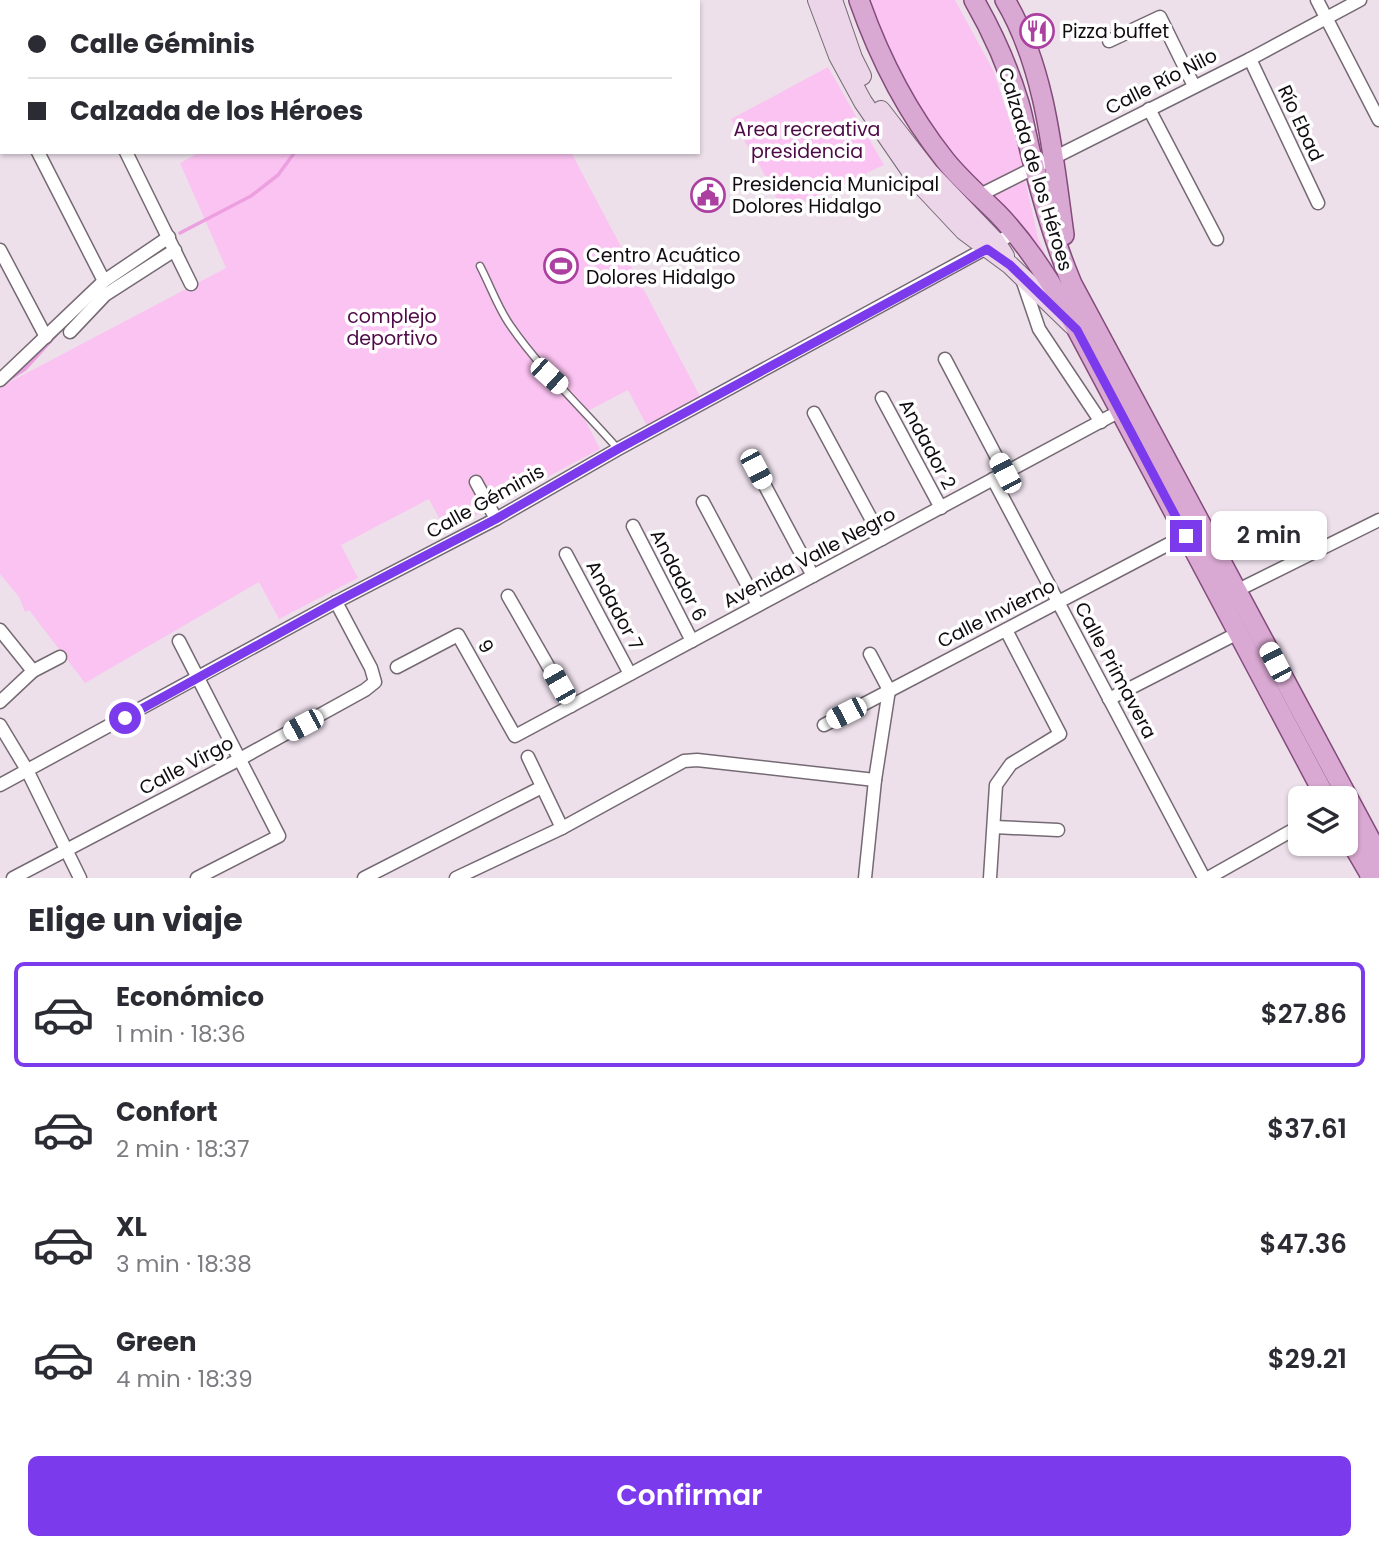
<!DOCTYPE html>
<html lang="es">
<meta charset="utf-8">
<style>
body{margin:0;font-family:Poppins,sans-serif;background:#f2f2f3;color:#2b2b33;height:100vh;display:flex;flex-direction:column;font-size:26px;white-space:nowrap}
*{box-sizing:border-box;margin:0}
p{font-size:23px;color:#7c7c81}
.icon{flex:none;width:38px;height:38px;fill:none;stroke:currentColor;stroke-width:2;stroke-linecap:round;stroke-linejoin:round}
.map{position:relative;height:878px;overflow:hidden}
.details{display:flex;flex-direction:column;background:#fff;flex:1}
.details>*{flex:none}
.top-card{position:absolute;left:0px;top:0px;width:700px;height:154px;box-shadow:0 2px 5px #0004;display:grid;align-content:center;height:154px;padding:0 28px;background:#fff}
.fabs{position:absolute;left:1288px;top:786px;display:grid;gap:14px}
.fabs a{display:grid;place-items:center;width:70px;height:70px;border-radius:10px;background:#fff;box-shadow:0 2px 5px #0004;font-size:35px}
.end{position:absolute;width:32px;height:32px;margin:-16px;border:9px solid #7c3aed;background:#fff;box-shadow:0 0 0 4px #fff}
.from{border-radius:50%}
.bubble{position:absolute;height:49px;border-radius:10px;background:#fff;box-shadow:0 2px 5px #0004;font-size:23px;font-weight:600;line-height:49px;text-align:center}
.car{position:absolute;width:21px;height:42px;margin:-21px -10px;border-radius:9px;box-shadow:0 0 5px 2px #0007;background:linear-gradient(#fff 24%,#345 0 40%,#fff 0 76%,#345 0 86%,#fff 0)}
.top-card b{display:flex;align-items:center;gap:24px;height:66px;font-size:26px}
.top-card b+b{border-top:2px solid #e1e1e2}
.top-card i{width:18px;height:18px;background:#2b2b33}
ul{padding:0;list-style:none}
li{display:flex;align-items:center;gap:21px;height:105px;margin:0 14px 10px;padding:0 14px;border:4px solid transparent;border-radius:10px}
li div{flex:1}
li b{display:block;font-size:26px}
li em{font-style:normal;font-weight:600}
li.on{border-color:#7c3aed}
li>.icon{width:63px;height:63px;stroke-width:1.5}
h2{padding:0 28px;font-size:32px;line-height:84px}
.primary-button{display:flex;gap:14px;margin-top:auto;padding:14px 28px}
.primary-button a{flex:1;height:80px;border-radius:10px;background:#7c3aed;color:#fff;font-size:28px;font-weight:600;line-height:80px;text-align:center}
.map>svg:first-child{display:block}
.green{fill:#fbc3f1}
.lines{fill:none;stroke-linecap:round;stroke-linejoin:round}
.stream{stroke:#eda0e0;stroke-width:3.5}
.lane-casing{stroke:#756a73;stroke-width:9}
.street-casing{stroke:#756a73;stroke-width:15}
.secondary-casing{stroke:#756a73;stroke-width:20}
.primary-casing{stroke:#834c7b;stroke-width:22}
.lane{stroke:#fff;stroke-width:6}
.street{stroke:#fff;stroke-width:12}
.secondary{stroke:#ecd4e9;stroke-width:18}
.primary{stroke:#daa9d3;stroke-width:19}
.route{stroke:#7c3aed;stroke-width:9}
.labels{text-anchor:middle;stroke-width:7;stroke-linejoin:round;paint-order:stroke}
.poi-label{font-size:19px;fill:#100c10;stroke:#fff;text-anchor:start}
.street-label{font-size:19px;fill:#100c10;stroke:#fff}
.park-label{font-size:19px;fill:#4e0a47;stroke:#fff}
</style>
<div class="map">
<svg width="1379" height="878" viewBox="0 0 1379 878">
<rect width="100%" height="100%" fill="#ede0eb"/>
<!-- green -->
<g class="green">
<polygon points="863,0 955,0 993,70 1017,143 1038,238 1063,297 982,196 900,86"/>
<polygon points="828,67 884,165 783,212 761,168 731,119"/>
<polygon points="200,152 571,152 702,400 648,428 628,390 582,414 600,449 446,531 429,499 341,545 358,578 279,619 259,582 85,683 29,610 25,612 19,597 0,574 0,387 226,268 180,163"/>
</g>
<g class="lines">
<!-- stream -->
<g class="stream">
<polyline points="343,2 344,0"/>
<polyline points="180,233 251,196 278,175 295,152"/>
<polyline points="8,380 25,369 56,335"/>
</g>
<!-- lane casing -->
<g class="lane-casing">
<path id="lane" d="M 480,266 C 490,285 498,308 510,325 C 541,370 582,408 618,449"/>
</g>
<!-- street casing -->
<g class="street-casing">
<g id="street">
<polyline points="373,0 373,2"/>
<polyline points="453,0 454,1"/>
<polyline points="1317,0 1379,120"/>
<polyline points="252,2 256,0"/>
<polyline points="281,2 285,0"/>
<polyline points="327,2 328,0"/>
<polyline points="1109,41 1160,17 1194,86"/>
<polyline points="1250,59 1318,203"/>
<polyline points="1149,109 1217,239"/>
<polyline points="0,118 2,117"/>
<polyline points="0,131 2,130"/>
<polyline points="38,152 104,281"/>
<polyline points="126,152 191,284"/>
<polyline points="978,196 1250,59 1360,0"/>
<polyline points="0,250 46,337"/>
<polyline points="1022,279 1039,329 1101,422"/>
<polyline points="70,332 105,295 175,250"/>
<polyline points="945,359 1005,473"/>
<polyline points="0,380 104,281 169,237"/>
<polyline points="882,398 941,508"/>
<polyline points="814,413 882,539"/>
<polyline points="756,469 813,576"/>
<polyline points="993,479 1204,878"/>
<polyline points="476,482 496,519"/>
<polyline points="703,502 758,605"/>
<polyline points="633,526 692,641"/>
<polyline points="566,554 630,674"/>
<polyline points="1236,591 1379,520"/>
<polyline points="508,596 571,706"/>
<polyline points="0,630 33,671 0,702"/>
<polyline points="179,641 279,836 197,878"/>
<polyline points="397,667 458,635 515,736 1120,411"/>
<polyline points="33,671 60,657"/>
<polyline points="1109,699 1238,633"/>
<polyline points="0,725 27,770 80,878"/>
<polyline points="824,725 1186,535"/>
<polyline points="528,757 562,828"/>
<polyline points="0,785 336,602 496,519 618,449 1014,233"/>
<polyline points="994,827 1058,830"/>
<polyline points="13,878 240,759 365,690 375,682 371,668 336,602"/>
<polyline points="364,878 542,787"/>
<polyline points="456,878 562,828 684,761 697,760 875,780"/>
<polyline points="865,878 875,780 889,690 870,654"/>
<polyline points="990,878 996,785 1011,764 1060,734 1006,630"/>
<polyline points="1208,878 1300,826"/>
</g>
</g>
<!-- secondary casing -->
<g class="secondary-casing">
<g id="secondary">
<polyline points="817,0 838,56 863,102 918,182 964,231 1010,265 1072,325"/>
<polyline points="833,0 853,58 862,76"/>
<polyline points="881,110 929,172 996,242 1005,256"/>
</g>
</g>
<!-- primary casing -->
<g class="primary-casing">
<g id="primary">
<path d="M 859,0 C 879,57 907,112 945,160 C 961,180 980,196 998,214 C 1024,241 1044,272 1064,305 L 1326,798"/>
<path d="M 974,0 C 993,33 1008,67 1019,103 C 1025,124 1028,146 1034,166 C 1044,206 1056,246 1072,284 L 1377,852 L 1370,878"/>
<path d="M 1005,0 C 1046,69 1053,156 1064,235"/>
<polyline points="1346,833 1371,876"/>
</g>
</g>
<!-- lane -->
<use href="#lane" class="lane"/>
<!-- street -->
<use href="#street" class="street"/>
<!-- secondary -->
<use href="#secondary" class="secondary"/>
<!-- primary -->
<use href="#primary" class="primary"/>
</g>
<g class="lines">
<!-- route -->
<polyline class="route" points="125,718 336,602 496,519 618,449 987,249 1010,265 1077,330 1186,536"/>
</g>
<!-- icons -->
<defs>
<g id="restaurant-ring" transform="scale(1.75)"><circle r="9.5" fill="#fff" stroke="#ac40a0" stroke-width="1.5"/><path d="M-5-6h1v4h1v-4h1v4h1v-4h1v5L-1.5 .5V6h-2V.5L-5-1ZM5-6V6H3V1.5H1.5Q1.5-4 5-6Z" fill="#ac40a0"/></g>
<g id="civic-ring" transform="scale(1.75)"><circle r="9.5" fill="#fff" stroke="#ac40a0" stroke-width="1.5"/><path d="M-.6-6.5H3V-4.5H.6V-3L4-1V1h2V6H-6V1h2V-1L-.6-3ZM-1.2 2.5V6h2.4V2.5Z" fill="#ac40a0"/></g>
<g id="stadium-ring" transform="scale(1.75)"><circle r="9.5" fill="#fff" stroke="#ac40a0" stroke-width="1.5"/><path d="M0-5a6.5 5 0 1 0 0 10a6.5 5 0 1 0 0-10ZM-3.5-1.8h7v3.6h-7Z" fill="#ac40a0"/></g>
</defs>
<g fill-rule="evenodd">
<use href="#restaurant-ring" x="1037" y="31"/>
<use href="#civic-ring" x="708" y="195"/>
<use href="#stadium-ring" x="561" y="266"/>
</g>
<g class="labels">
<!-- poi labels -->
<g class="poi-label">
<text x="1062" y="38">Pizza buffet</text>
<text x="732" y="191">Presidencia Municipal<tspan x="732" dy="22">Dolores Hidalgo</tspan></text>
<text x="586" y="262">Centro Acuático<tspan x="586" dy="22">Dolores Hidalgo</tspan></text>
</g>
<!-- street labels -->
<g class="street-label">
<text transform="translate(1161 81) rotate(-27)" y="7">Calle Río Nilo</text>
<text transform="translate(1301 123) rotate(65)" y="7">Río Ebad</text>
<text transform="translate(1036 169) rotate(73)" y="7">Calzada de los Héroes</text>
<text transform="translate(928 444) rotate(62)" y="7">Andador 2</text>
<text transform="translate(485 501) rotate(-29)" y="7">Calle Géminis</text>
<text transform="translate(809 557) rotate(-28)" y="7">Avenida Valle Negro</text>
<text transform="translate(679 575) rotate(63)" y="7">Andador 6</text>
<text transform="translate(615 605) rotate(62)" y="7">Andador 7</text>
<text transform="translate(996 613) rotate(-27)" y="7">Calle Invierno</text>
<text transform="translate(486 646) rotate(61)" y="7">9</text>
<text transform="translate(1116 670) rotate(62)" y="7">Calle Primavera</text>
<text transform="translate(186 765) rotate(-28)" y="7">Calle Virgo</text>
</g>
<!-- park labels -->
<g class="park-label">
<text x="807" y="136">Area recreativa<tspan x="807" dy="22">presidencia</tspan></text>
<text x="392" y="323">complejo<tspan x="392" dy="22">deportivo</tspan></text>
</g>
</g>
</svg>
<div class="fabs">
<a><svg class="icon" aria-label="layers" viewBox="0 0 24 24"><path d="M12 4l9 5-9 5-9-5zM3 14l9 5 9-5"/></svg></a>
</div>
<i class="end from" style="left:125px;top:718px"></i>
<i class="end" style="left:1186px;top:536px"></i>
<div class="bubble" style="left:1211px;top:511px;width:116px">2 min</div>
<i class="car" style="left:549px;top:376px;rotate:132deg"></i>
<i class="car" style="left:756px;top:469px;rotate:152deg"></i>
<i class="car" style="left:1005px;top:473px;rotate:332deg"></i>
<i class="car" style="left:1275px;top:662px;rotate:332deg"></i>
<i class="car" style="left:559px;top:684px;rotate:330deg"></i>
<i class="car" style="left:846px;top:713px;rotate:243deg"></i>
<i class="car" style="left:303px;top:725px;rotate:242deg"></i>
<div class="top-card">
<b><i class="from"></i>Calle Géminis</b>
<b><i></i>Calzada de los Héroes</b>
</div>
</div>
<section class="details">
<h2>Elige un viaje</h2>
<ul>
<li class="on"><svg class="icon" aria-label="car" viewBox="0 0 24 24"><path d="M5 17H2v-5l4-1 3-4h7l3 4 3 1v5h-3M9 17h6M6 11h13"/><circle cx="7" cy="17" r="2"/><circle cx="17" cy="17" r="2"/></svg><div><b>Económico</b><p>1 min · 18:36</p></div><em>$27.86</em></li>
<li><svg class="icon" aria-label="car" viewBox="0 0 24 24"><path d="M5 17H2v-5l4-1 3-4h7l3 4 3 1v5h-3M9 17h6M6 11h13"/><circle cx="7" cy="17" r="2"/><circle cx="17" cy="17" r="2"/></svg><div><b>Confort</b><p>2 min · 18:37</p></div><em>$37.61</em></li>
<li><svg class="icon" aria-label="car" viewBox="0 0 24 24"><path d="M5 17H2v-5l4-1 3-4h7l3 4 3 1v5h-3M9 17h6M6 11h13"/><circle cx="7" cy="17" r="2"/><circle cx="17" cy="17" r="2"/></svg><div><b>XL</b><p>3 min · 18:38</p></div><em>$47.36</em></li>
<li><svg class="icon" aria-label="car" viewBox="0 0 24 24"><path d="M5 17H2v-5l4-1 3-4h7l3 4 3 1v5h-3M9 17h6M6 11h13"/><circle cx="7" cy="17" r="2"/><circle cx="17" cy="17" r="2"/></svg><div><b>Green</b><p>4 min · 18:39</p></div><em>$29.21</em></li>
</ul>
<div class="primary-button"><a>Confirmar</a></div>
</section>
